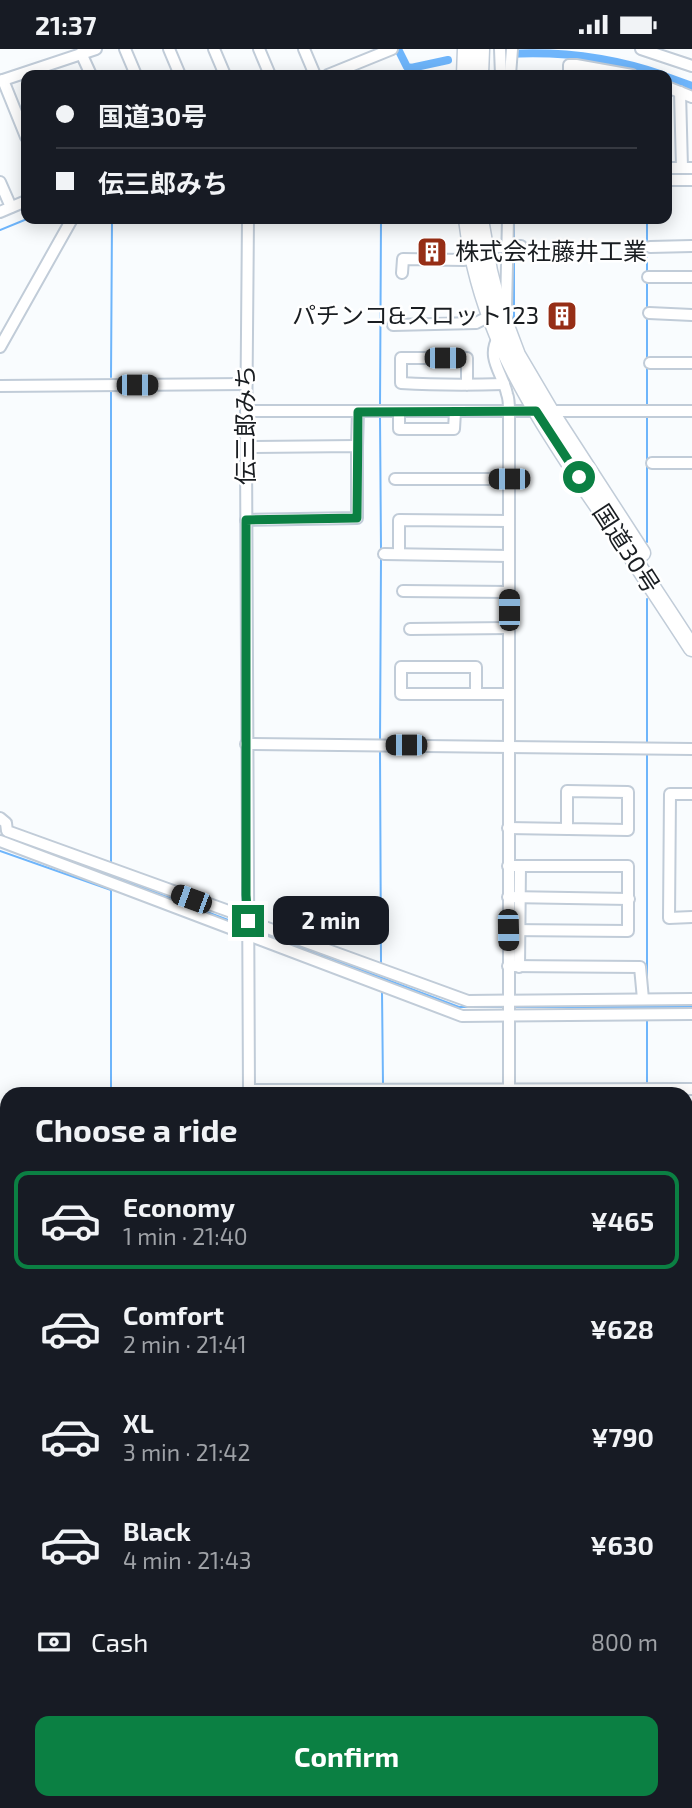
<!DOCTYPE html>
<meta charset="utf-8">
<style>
body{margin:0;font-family:"Exo 2","Noto Sans JP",sans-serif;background:#242831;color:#f1f3f6;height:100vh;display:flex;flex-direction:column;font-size:26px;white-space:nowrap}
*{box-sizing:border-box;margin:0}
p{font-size:23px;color:#9ea1a6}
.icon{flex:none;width:38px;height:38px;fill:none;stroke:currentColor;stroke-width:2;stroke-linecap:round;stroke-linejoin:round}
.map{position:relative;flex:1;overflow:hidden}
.drawer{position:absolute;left:0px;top:1038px;width:693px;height:723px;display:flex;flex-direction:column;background:#171b24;border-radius:21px 21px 0 0;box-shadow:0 4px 18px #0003}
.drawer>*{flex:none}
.banner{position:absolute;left:21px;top:21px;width:651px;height:154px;border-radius:14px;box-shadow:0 4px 18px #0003;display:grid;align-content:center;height:154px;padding:0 35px;background:#171b24}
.end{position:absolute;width:32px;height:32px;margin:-16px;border:9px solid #0b8043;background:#fff;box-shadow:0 0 0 4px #fff}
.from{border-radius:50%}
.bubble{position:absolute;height:49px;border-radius:14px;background:#171b24;box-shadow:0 4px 18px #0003;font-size:23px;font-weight:700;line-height:49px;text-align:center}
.car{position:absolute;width:21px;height:42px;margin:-21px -10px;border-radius:9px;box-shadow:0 0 5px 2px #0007;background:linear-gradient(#222 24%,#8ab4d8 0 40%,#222 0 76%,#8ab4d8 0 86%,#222 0)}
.banner b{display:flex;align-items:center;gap:24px;height:66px;font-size:26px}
.banner b+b{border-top:2px solid #363941}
.banner i{width:18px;height:18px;background:#f1f3f6}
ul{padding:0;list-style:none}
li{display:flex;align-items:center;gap:21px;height:98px;margin:0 14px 10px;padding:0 21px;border:4px solid transparent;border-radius:14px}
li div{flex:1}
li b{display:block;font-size:26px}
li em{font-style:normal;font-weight:700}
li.on{border-color:#0b8043}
li>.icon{width:63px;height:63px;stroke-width:1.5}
h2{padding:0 35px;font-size:32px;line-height:84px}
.pay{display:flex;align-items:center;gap:18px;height:77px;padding:0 35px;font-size:26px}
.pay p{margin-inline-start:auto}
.cta{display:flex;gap:14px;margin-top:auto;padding:14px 35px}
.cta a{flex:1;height:80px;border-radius:14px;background:#0b8043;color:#fff;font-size:28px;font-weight:700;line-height:80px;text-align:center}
.status{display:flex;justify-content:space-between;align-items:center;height:49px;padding:0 35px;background:#171b24;direction:ltr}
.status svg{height:19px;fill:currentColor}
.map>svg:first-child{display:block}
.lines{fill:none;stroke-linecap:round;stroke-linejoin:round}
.stream{stroke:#6eb5fb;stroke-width:2}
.canal{stroke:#6eb5fb;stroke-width:8}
.minor-casing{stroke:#c1ccd8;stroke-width:14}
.highway-casing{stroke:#c1ccd8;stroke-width:19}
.minor{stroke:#fff;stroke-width:10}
.highway{stroke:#fff;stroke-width:16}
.route{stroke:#0b8043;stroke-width:9}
.labels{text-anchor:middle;stroke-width:5;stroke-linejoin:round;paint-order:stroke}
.poi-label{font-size:24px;fill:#191d21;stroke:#fff;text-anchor:start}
.street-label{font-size:24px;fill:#191d21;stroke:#fff}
</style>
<div class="status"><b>21:37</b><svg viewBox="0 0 49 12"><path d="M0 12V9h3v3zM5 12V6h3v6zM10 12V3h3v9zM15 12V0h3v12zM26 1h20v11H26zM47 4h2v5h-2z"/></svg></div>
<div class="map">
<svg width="692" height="1759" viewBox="0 0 692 1759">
<rect width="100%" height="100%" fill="#f9fcfe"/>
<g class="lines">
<!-- stream -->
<g class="stream">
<polyline points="667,125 692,125"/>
<polyline points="0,181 27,170"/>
<polyline points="514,193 514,170"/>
<polyline points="647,193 647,170"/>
<polyline points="647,225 647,202"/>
<polyline points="647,260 647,234"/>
<polyline points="647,269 647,312"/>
<polyline points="514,274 514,202"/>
<polyline points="647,318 647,358"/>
<polyline points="111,328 112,170"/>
<polyline points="380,358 381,170"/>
<polyline points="380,367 381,501"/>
<polyline points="647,493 647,367"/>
<polyline points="647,550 647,694"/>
<polyline points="514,555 515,373"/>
<polyline points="242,655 242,691"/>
<polyline points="380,694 381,507"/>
<polyline points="242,697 242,863"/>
<polyline points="380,703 381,914"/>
<polyline points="30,796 244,877"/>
<polyline points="0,802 111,841"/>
<polyline points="111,814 111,341"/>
<polyline points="263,884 459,958 504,958"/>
<polyline points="647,935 647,703"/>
<polyline points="514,936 514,921"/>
<polyline points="382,943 383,1035"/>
<polyline points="514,958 692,958"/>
<polyline points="647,1037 647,972"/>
<polyline points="111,1045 111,840"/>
<polyline points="244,1045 244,1013"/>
<polyline points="243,1754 243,1759"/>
<polyline points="514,1754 514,1759"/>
<polyline points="110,1759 110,1754"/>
<polyline points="380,1759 380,1754"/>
<polyline points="646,1759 646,1754"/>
</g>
<!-- canal -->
<g class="canal">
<polyline points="399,2 407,18 411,19 448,11"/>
<path d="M 508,5 C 560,2 614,9 663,26"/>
<polyline points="667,28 692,37"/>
</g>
<!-- minor casing -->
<g class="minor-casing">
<g id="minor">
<polyline points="125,0 136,26"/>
<polyline points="169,0 180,26"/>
<polyline points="214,0 225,26"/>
<polyline points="259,0 270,26"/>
<polyline points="304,0 315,26"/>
<polyline points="500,0 501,26"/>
<polyline points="641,0 692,17"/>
<polyline points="81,4 91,26"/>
<polyline points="328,26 392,0"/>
<polyline points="510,26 512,0"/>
<polyline points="569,26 569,16 576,16 632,26"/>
<polyline points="3,31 26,88"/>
<polyline points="0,32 96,0"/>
<polyline points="667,38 692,48"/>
<polyline points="680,43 682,119"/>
<polyline points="667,119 692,119"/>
<polyline points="667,131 692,131"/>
<polyline points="0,133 11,158"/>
<polyline points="0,163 26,152"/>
<polyline points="248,170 246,398 249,1045"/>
<polyline points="482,197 484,199 521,197"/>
<polyline points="650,198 692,197"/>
<polyline points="402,224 403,210 463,211 478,209"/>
<polyline points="648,228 692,228"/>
<polyline points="649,264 692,266"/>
<polyline points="393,276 476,274 506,259 508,170"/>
<path d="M 498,289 C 486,309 503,325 507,345 C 509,350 509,357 509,362 L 509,1045"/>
<polyline points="0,298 72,170"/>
<polyline points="650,314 692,314"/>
<path d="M 467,336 L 467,309 L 401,309 L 401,334 C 435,336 469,336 504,335"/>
<polyline points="0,337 246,335"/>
<polyline points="246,362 692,362"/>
<polyline points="399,363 399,380 454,380 455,363"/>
<polyline points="357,397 358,363"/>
<polyline points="246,398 357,397 357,469 246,471"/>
<polyline points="652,414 692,414"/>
<polyline points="395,430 509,430"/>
<polyline points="384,505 509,507"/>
<polyline points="399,505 399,471 509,472"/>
<polyline points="403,542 509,543"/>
<polyline points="410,580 509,579"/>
<polyline points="476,645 476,618 401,618 401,645 509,645"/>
<polyline points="246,695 692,700"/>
<polyline points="692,745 670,745 669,869 692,868"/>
<polyline points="0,769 6,774 7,782 248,869"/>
<polyline points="508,779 628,781 628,743 567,742 567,780"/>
<polyline points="0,792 462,967 692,965"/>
<polyline points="508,848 629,850"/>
<polyline points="248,872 468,952 692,950"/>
<polyline points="508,881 628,882 628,817 508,817"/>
<polyline points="508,917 640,918 643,950"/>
<polyline points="519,918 520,817"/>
<polyline points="249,1041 692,1040"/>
<polyline points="686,1447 692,1445"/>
<polyline points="249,1759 250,1754"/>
<polyline points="508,1759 508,1754"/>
</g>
</g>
<!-- highway casing -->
<g class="highway-casing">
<g id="highway">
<polyline points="465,26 466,0"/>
<polyline points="480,26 481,0"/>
<path d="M 467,170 C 480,280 530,354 589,444 C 624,495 658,547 692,599"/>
<polyline points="480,170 489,222 497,253 517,306 550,362 642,504"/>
</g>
</g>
<!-- minor -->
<use href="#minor" class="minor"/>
<!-- highway -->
<use href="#highway" class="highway"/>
</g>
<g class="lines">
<!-- route -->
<polyline class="route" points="248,872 246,846 246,471 357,469 358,363 536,362 579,428"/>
</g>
<!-- icons -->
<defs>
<g id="building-square" transform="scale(1.575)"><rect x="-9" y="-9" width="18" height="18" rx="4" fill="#962e16" stroke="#fff"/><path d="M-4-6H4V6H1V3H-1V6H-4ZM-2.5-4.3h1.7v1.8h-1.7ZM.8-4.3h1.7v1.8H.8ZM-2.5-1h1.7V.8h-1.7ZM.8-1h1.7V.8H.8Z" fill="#fff"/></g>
</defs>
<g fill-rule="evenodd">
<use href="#building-square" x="432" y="203"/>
<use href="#building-square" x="562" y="267"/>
</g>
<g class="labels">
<!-- poi labels -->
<g class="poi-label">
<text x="455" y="211">株式会社藤井工業</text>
<text x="539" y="275" text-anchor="end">パチンコ&amp;スロット123</text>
</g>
<!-- street labels -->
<g class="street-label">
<text transform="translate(246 376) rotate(-90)" y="8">伝三郎みち</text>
<text transform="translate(626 500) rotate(57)" y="8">国道30号</text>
</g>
</g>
</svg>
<i class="end from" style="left:579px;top:428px"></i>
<i class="end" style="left:248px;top:872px"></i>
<div class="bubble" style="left:273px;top:847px;width:116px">2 min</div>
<i class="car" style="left:445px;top:309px;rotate:90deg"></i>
<i class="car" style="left:137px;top:336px;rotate:90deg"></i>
<i class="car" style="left:509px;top:430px;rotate:270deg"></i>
<i class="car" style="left:509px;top:561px;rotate:0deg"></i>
<i class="car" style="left:406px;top:696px;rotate:270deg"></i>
<i class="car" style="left:191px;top:850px;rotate:290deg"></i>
<i class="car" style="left:508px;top:881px;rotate:179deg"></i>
<div class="banner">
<b><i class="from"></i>国道30号</b>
<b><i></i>伝三郎みち</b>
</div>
<section class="drawer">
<h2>Choose a ride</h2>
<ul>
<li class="on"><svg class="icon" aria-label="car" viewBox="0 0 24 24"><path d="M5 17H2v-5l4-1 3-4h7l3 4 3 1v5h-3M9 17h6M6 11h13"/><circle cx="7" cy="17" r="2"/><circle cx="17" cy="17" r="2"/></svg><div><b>Economy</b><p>1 min · 21:40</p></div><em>¥465</em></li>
<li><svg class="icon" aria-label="car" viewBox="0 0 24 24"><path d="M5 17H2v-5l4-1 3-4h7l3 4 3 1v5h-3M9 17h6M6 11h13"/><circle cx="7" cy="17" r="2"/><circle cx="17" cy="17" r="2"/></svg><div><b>Comfort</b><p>2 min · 21:41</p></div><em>¥628</em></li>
<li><svg class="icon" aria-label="car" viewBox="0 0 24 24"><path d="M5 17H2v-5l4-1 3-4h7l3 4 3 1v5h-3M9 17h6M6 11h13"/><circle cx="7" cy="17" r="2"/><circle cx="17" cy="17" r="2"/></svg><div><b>XL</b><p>3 min · 21:42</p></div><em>¥790</em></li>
<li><svg class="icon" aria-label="car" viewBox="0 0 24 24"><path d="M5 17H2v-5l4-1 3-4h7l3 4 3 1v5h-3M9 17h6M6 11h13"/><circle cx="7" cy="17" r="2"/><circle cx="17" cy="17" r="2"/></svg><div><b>Black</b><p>4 min · 21:43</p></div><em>¥630</em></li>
</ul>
<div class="pay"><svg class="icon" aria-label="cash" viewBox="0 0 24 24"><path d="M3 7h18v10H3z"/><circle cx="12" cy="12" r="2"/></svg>Cash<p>800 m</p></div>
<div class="cta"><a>Confirm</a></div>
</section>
</div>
